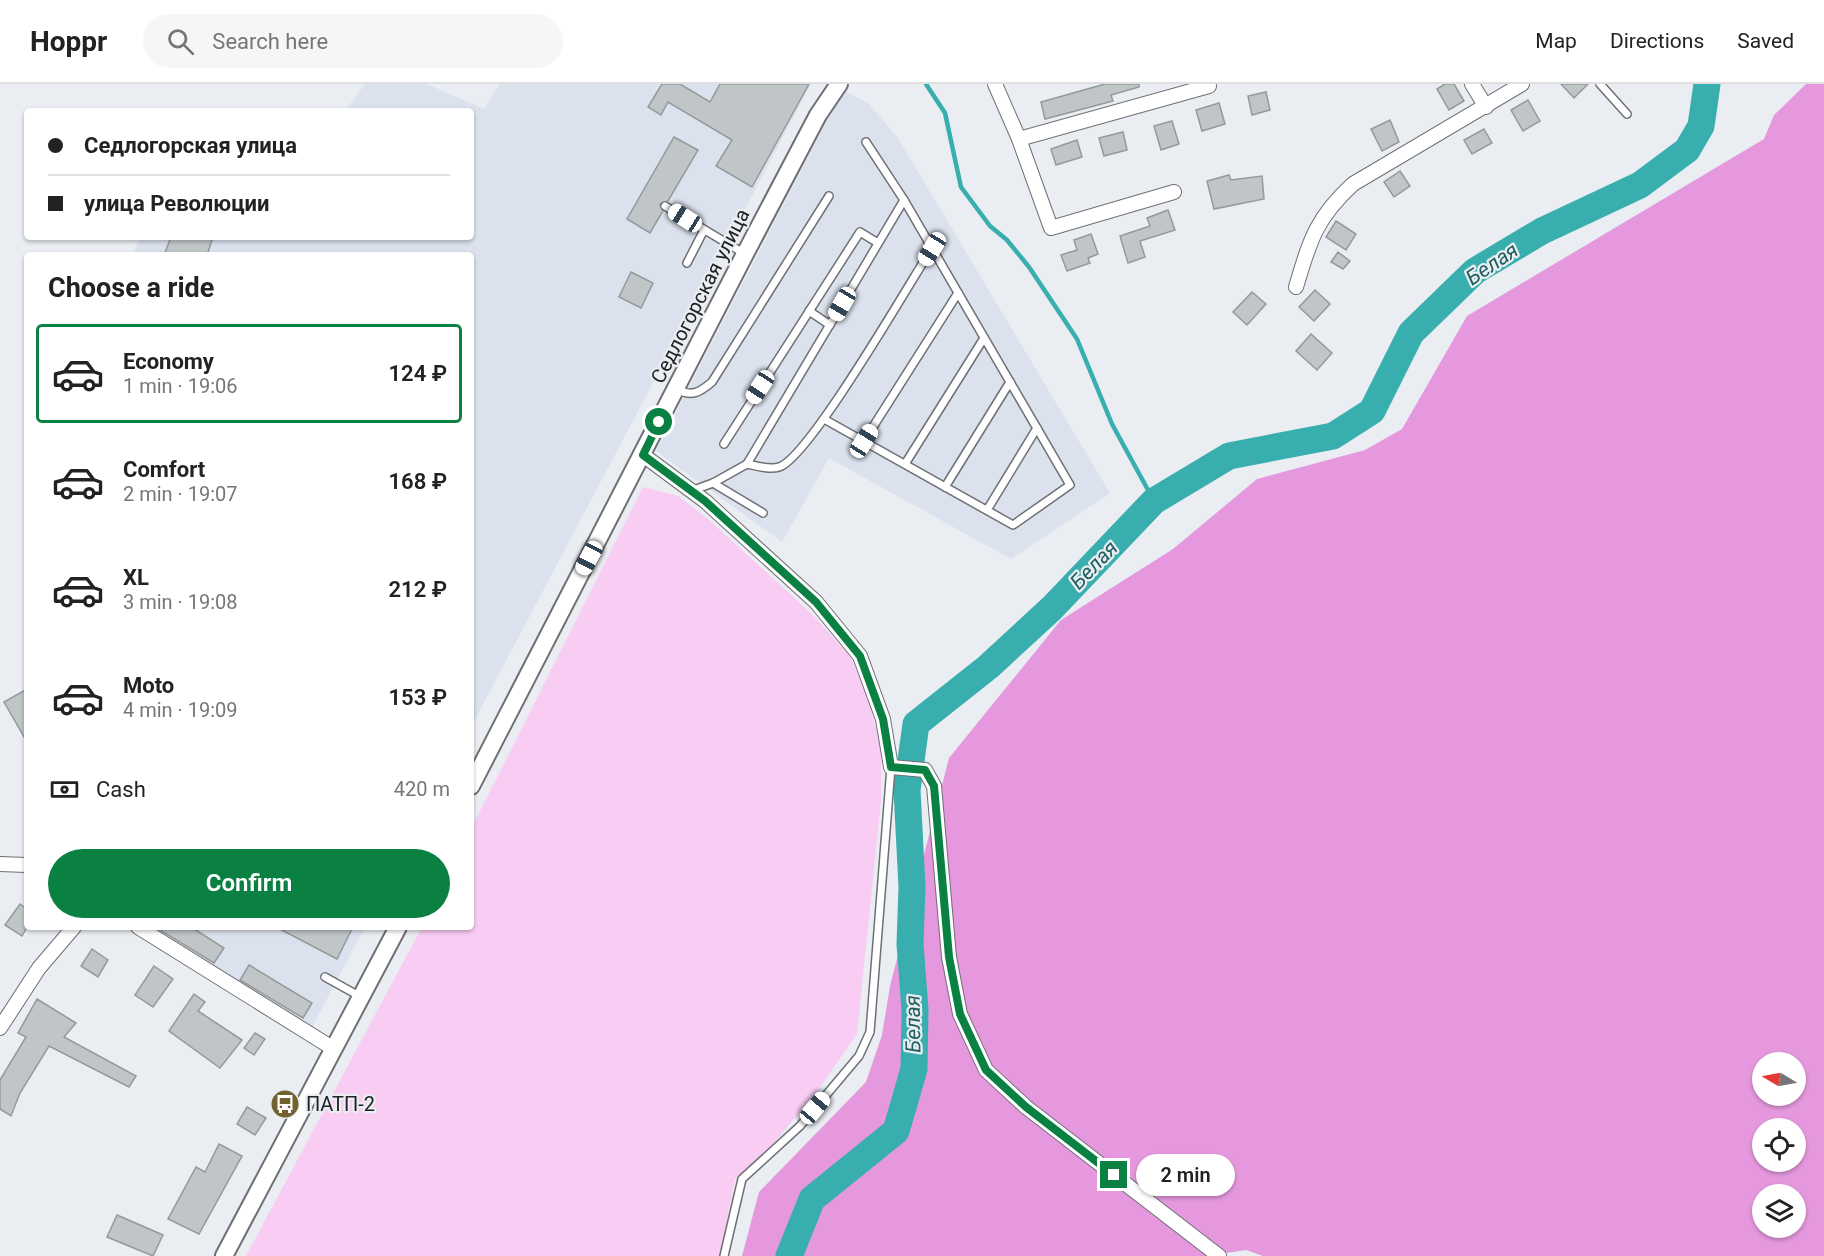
<!DOCTYPE html>
<meta charset="utf-8">
<style>
body{margin:0;font-family:Roboto,sans-serif;background:#f6f6f6;color:#222;height:100vh;display:flex;flex-direction:column;font-size:22px;white-space:nowrap}
*{box-sizing:border-box;margin:0}
p{font-size:20px;color:#767676}
.icon{flex:none;width:33px;height:33px;fill:none;stroke:currentColor;stroke-width:2;stroke-linecap:round;stroke-linejoin:round}
.map{position:relative;flex:1;overflow:hidden}
.drawer{position:absolute;left:24px;top:168px;width:450px;height:678px;display:flex;flex-direction:column;background:#fff;border-radius:6px;box-shadow:0 2px 4px #0004}
.drawer>*{flex:none}
.top-card{position:absolute;left:24px;top:24px;width:450px;height:132px;border-radius:6px;box-shadow:0 2px 4px #0004;display:grid;align-content:center;height:132px;padding:0 24px;background:#fff}
.needle{width:39px;rotate:280deg}
.fabs{position:absolute;left:1752px;top:968px;display:grid;gap:12px}
.fabs a{display:grid;place-items:center;width:54px;height:54px;border-radius:50%;background:#fff;box-shadow:0 2px 4px #0004;font-size:30px}
.end{position:absolute;width:27px;height:27px;margin:-14px;border:8px solid #0b8043;background:#fff;box-shadow:0 0 0 3px #fff}
.from{border-radius:50%}
.bubble{position:absolute;height:42px;border-radius:21px;background:#fff;box-shadow:0 2px 4px #0004;font-size:20px;font-weight:600;line-height:42px;text-align:center}
.car{position:absolute;width:18px;height:36px;margin:-18px -9px;border-radius:8px;box-shadow:0 0 4px 2px #0007;background:linear-gradient(#fff 24%,#345 0 40%,#fff 0 76%,#345 0 86%,#fff 0)}
.top-card b{display:flex;align-items:center;gap:21px;height:57px;font-size:22px}
.top-card b+b{border-top:2px solid #e0e0e0}
.top-card i{width:15px;height:15px;background:#222}
ul{padding:0;list-style:none}
li{display:flex;align-items:center;gap:18px;height:99px;margin:0 12px 9px;padding:0 12px;border:3px solid transparent;border-radius:6px}
li div{flex:1}
li b{display:block;font-size:22px}
li em{font-style:normal;font-weight:600}
li.active{border-color:#0b8043}
li>.icon{width:54px;height:54px;stroke-width:1.5}
h2{padding:0 24px;font-size:27px;line-height:72px}
.pay{display:flex;align-items:center;gap:15px;height:66px;padding:0 24px;font-size:22px}
.pay p{margin-inline-start:auto}
.action{display:flex;gap:12px;margin-top:auto;padding:12px 24px}
.action a{flex:1;height:69px;border-radius:36px;background:#0b8043;color:#fff;font-size:24px;font-weight:600;line-height:69px;text-align:center}
header{display:flex;align-items:center;gap:36px;box-sizing:border-box;height:84px;padding:0 30px;background:#fff;border-bottom:2px solid #e0e0e0}
header strong{font-size:28px}
nav{display:flex;gap:33px;margin-inline-start:auto;font-size:21px}
.search{width:420px;height:54px;background:#f6f6f6;display:flex;align-items:center;gap:15px;box-sizing:border-box;padding:0 21px;border-radius:33px;color:#767676;font-size:22px}
.map>svg:first-child{display:block}
.built{fill:#dbe2ed}
.green{fill:#f9ccf4}
.forest{fill:#e598de;fill-rule:evenodd}
.lines{fill:none;stroke-linecap:round;stroke-linejoin:round}
.stream{stroke:#38afae;stroke-width:4.5}
.river{stroke:#38afae;stroke-width:27}
.building{fill:#c0c5c8;stroke:#94999b;stroke-width:1.5}
.service-casing{stroke:#6e7074;stroke-width:10}
.minor-casing{stroke:#6e7074;stroke-width:16}
.tertiary-casing{stroke:#6e7074;stroke-width:20}
.service{stroke:#fff;stroke-width:7}
.minor{stroke:#fff;stroke-width:14}
.tertiary{stroke:#fff;stroke-width:16}
.route{stroke:#0b8043;stroke-width:8}
.labels{text-anchor:middle;stroke-width:4.5;stroke-linejoin:round;paint-order:stroke}
.street-label{font-size:20px;fill:#212223;stroke:#eaedf1}
.poi-label{font-size:20px;fill:#212223;stroke:#eaedf1;text-anchor:start}
.water-label{font-size:21px;font-style:italic;fill:#1e5e5d;stroke:#eaedf1}
</style>
<header>
<strong>Hoppr</strong>
<div class="search"><svg class="icon" aria-label="search" viewBox="0 0 24 24"><circle cx="10" cy="10" r="6"/><path d="M15 15l6 6"/></svg>Search here</div>
<nav><a>Map</a><a>Directions</a><a>Saved</a></nav>
</header>
<div class="map">
<svg width="1824" height="1172" viewBox="0 0 1824 1172">
<rect width="100%" height="100%" fill="#eaedf1"/>
<!-- built -->
<g class="built">
<polygon points="365,0 427,0 484,25 500,0 811,0 471,643 471,171 133,171 140,153 471,153 471,27 345,27"/>
<polygon points="843,6 869,20 897,53 1110,409 1011,475 829,374 782,458 656,367"/>
<polygon points="153,843 365,843 312,943"/>
</g>
<!-- green -->
<polygon class="green" points="643,403 678,412 707,434 813,531 851,574 869,618 881,664 881,716 857,950 818,1006 773,1060 735,1095 720,1172 246,1172 422,843 471,843 471,745"/>
<!-- forest -->
<path class="forest" d="M 1806,0 L 1824,0 L 1824,1172 L 1263,1172 L 1246,1166 L 1206,1172 L 742,1172 L 759,1108 L 866,998 L 882,951 L 890,902 L 949,674 L 1061,536 L 1173,465 L 1257,395 L 1365,366 L 1402,345 L 1467,232 L 1764,55 L 1774,31 ZM 1762,978 L 1796,978 L 1796,1011 L 1762,1011 ZM 1762,1044 L 1796,1044 L 1796,1077 L 1762,1077 ZM 1762,1110 L 1796,1110 L 1796,1143 L 1762,1143 Z"/>
<g class="lines">
<!-- stream -->
<polyline class="stream" points="926,0 945,29 961,103 990,142 1007,156 1029,183 1077,255 1112,340 1154,417"/>
<!-- river -->
<polyline class="river" points="789,1172 812,1115 896,1047 914,985 915,926 910,860 912,803 907,706 916,640 988,583 1052,524 1154,417 1229,372 1333,352 1372,327 1411,249 1475,187 1542,147 1640,101 1687,66 1701,42 1707,0"/>
</g>
<!-- building -->
<g class="building">
<polygon points="662,0 680,0 710,18 720,0 809,0 752,103 716,82 732,56 668,18 661,31 648,23"/>
<polygon points="1105,0 1139,0 1139,3 1111,11 1113,17 1045,35 1041,18"/>
<polygon points="1445,0 1454,0 1464,17 1449,26 1437,5"/>
<polygon points="1561,0 1588,0 1574,14"/>
<polygon points="1266,8 1270,26 1252,31 1248,12"/>
<polygon points="1528,16 1540,37 1523,47 1511,26"/>
<polygon points="1219,19 1225,40 1202,47 1196,26"/>
<polygon points="1390,36 1399,58 1382,67 1371,45"/>
<polygon points="1172,37 1179,60 1161,66 1154,42"/>
<polygon points="1484,45 1492,59 1472,70 1464,56"/>
<polygon points="1123,48 1127,66 1104,72 1099,54"/>
<polygon points="674,53 698,66 668,117 660,120 663,127 650,149 627,135"/>
<polygon points="1077,56 1082,73 1056,81 1051,65"/>
<polygon points="1400,87 1410,102 1394,113 1384,98"/>
<polygon points="1229,91 1231,96 1262,92 1264,115 1214,125 1207,97"/>
<polygon points="1168,126 1175,146 1140,157 1145,173 1128,179 1120,152 1150,142 1147,134"/>
<polygon points="1336,137 1356,150 1346,166 1326,153"/>
<polygon points="1091,150 1098,170 1088,174 1090,179 1067,187 1061,171 1077,166 1074,156"/>
<polygon points="171,153 213,153 207,171 164,171"/>
<polygon points="1338,168 1350,177 1343,185 1331,178"/>
<polygon points="631,188 653,199 641,224 619,213"/>
<polygon points="1315,206 1330,220 1314,237 1299,223"/>
<polygon points="1252,208 1266,220 1247,241 1233,228"/>
<polygon points="1311,250 1332,269 1317,286 1296,267"/>
<polygon points="27,605 27,658 4,618"/>
<polygon points="20,820 27,825 27,843 22,852 5,841"/>
<polygon points="155,843 191,843 224,864 214,879"/>
<polygon points="276,843 353,843 337,875"/>
<polygon points="92,865 108,876 98,893 81,882"/>
<polygon points="249,881 312,919 303,934 240,896"/>
<polygon points="154,882 173,895 153,923 135,911"/>
<polygon points="194,910 205,918 198,927 242,956 220,984 169,947"/>
<polygon points="37,915 76,939 64,953 136,992 129,1003 49,962 20,1009 11,1032 0,1025 0,996 26,953 18,949"/>
<polygon points="255,949 265,955 254,971 244,964"/>
<polygon points="247,1023 266,1034 255,1051 237,1040"/>
<polygon points="219,1060 242,1072 199,1150 168,1135 196,1083 205,1088"/>
<polygon points="117,1131 163,1151 153,1172 107,1153"/>
</g>
<g class="lines">
<!-- service casing -->
<g class="service-casing">
<g id="service">
<polyline points="1600,0 1627,30"/>
<polyline points="665,122 745,170"/>
<polyline points="687,179 704,146"/>
<polyline points="809,227 830,241"/>
<path d="M 676,305 C 692,313 699,309 712,298 L 829,112"/>
<polyline points="824,335 1013,441 1070,401 904,116 866,58"/>
<polyline points="864,357 958,209"/>
<polyline points="724,360 860,148 878,159"/>
<path d="M 747,380 C 757,382 770,386 779,383 C 809,374 909,200 932,164"/>
<polyline points="905,380 984,254"/>
<polyline points="713,399 763,429"/>
<polyline points="945,403 1010,298"/>
<polyline points="691,407 713,399 747,380 904,116"/>
<polyline points="987,426 1037,344"/>
<polyline points="325,893 361,913"/>
<polyline points="724,1172 742,1095 800,1042 859,972 870,948 891,683"/>
</g>
</g>
<!-- minor casing -->
<g class="minor-casing">
<g id="minor">
<polyline points="995,0 1019,55 1051,144 1174,108"/>
<polyline points="1472,0 1486,23"/>
<polyline points="1019,55 1209,2"/>
<path d="M 1296,203 C 1310,156 1316,134 1353,100 L 1522,0"/>
<polyline points="643,371 705,417 816,518 860,572 883,635 891,683 925,686 934,702 949,873 960,930 986,986 1026,1023 1219,1172"/>
<polyline points="0,780 27,781"/>
<polyline points="138,843 334,965"/>
<polyline points="0,944 39,884 74,843"/>
</g>
</g>
<!-- tertiary casing -->
<g class="tertiary-casing">
<g id="tertiary">
<polyline points="471,702 745,170 818,31 839,0"/>
<polyline points="224,1172 398,843"/>
</g>
</g>
<!-- service -->
<use href="#service" class="service"/>
<!-- minor -->
<use href="#minor" class="minor"/>
<!-- tertiary -->
<use href="#tertiary" class="tertiary"/>
</g>
<g class="lines">
<!-- route -->
<polyline class="route" points="659,338 643,371 705,417 816,518 860,572 883,635 891,683 925,686 934,702 949,873 960,930 986,986 1026,1023 1114,1091"/>
</g>
<!-- icons -->
<defs>
<g id="bus-disc" transform="scale(1.5)"><circle r="9.5" fill="#71622f" stroke="#eaedf1"/><path d="M-5-6H5V4H4V6H2V4H-2V6H-4V4H-5ZM-3.5-4V0h7V-4ZM-3.5 1.2v1.5H-2V1.2ZM2 1.2v1.5H3.5V1.2Z" fill="#fff"/></g>
</defs>
<g fill-rule="evenodd">
<use href="#bus-disc" x="285" y="1020"/>
</g>
<g class="labels">
<!-- street labels -->
<g class="street-label">
<text transform="translate(700 212) rotate(-63)" y="7">Седлогорская улица</text>
</g>
<!-- poi labels -->
<g class="poi-label">
<text x="306" y="1027">ПАТП-2</text>
</g>
<!-- water labels -->
<g class="water-label">
<text transform="translate(1492 180) rotate(-34)" y="7">Белая</text>
<text transform="translate(1094 481) rotate(-46)" y="7">Белая</text>
<text transform="translate(913 940) rotate(-91)" y="7">Белая</text>
</g>
</g>
</svg>
<div class="fabs">
<a><svg class="needle" viewBox="-14 -14 28 28"><path d="M0-13l5 13h-10z" fill="#e53935"/><path d="M0 13l5-13h-10z" fill="#767676"/></svg></a>
<a><svg class="icon" aria-label="locate" viewBox="0 0 24 24"><circle cx="12" cy="12" r="6"/><path d="M12 2v4M12 18v4M2 12h4M18 12h4"/></svg></a>
<a><svg class="icon" aria-label="layers" viewBox="0 0 24 24"><path d="M12 4l9 5-9 5-9-5zM3 14l9 5 9-5"/></svg></a>
</div>
<i class="end from" style="left:659px;top:338px"></i>
<i class="end" style="left:1114px;top:1091px"></i>
<div class="bubble" style="left:1136px;top:1070px;width:99px">2 min</div>
<i class="car" style="left:685px;top:134px;rotate:302deg"></i>
<i class="car" style="left:932px;top:165px;rotate:212deg"></i>
<i class="car" style="left:842px;top:220px;rotate:210deg"></i>
<i class="car" style="left:760px;top:303px;rotate:213deg"></i>
<i class="car" style="left:864px;top:357px;rotate:32deg"></i>
<i class="car" style="left:589px;top:474px;rotate:208deg"></i>
<i class="car" style="left:815px;top:1024px;rotate:40deg"></i>
<div class="top-card">
<b><i class="from"></i>Седлогорская улица</b>
<b><i></i>улица Революции</b>
</div>
<section class="drawer">
<h2>Choose a ride</h2>
<ul>
<li class="active"><svg class="icon" aria-label="car" viewBox="0 0 24 24"><path d="M5 17H2v-5l4-1 3-4h7l3 4 3 1v5h-3M9 17h6M6 11h13"/><circle cx="7" cy="17" r="2"/><circle cx="17" cy="17" r="2"/></svg><div><b>Economy</b><p>1 min · 19:06</p></div><em>124 ₽</em></li>
<li><svg class="icon" aria-label="car" viewBox="0 0 24 24"><path d="M5 17H2v-5l4-1 3-4h7l3 4 3 1v5h-3M9 17h6M6 11h13"/><circle cx="7" cy="17" r="2"/><circle cx="17" cy="17" r="2"/></svg><div><b>Comfort</b><p>2 min · 19:07</p></div><em>168 ₽</em></li>
<li><svg class="icon" aria-label="car" viewBox="0 0 24 24"><path d="M5 17H2v-5l4-1 3-4h7l3 4 3 1v5h-3M9 17h6M6 11h13"/><circle cx="7" cy="17" r="2"/><circle cx="17" cy="17" r="2"/></svg><div><b>XL</b><p>3 min · 19:08</p></div><em>212 ₽</em></li>
<li><svg class="icon" aria-label="car" viewBox="0 0 24 24"><path d="M5 17H2v-5l4-1 3-4h7l3 4 3 1v5h-3M9 17h6M6 11h13"/><circle cx="7" cy="17" r="2"/><circle cx="17" cy="17" r="2"/></svg><div><b>Moto</b><p>4 min · 19:09</p></div><em>153 ₽</em></li>
</ul>
<div class="pay"><svg class="icon" aria-label="cash" viewBox="0 0 24 24"><path d="M3 7h18v10H3z"/><circle cx="12" cy="12" r="2"/></svg>Cash<p>420 m</p></div>
<div class="action"><a>Confirm</a></div>
</section>
</div>
